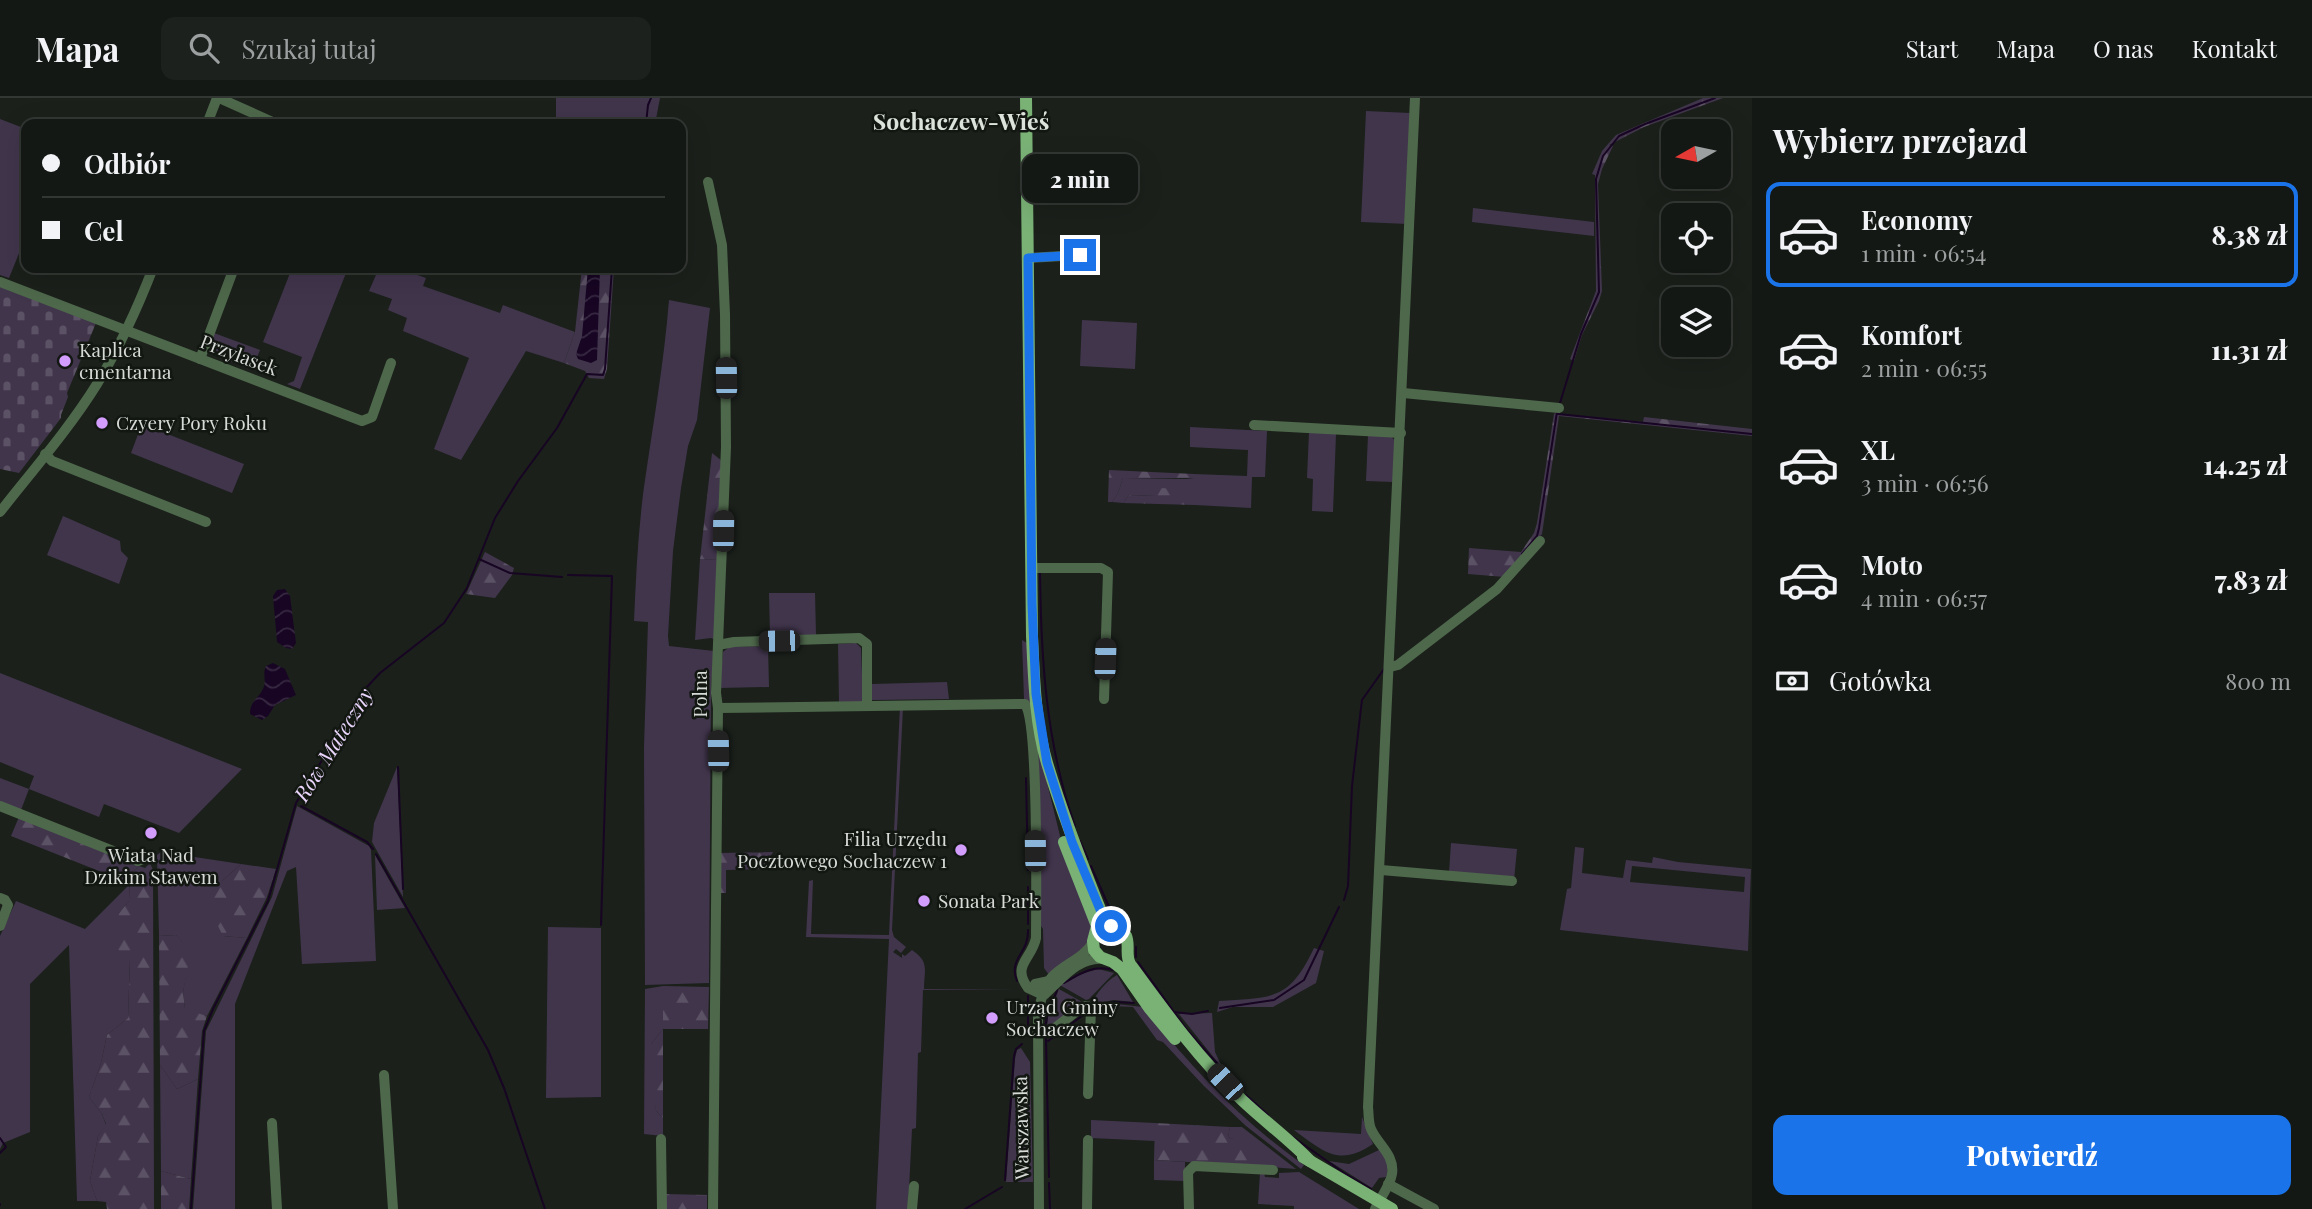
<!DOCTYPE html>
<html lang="pl">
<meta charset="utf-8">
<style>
body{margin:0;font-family:"Playfair Display",serif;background:#1d211d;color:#f1f3f6;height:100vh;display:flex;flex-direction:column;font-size:26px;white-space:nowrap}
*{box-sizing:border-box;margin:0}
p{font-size:23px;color:#9da0a0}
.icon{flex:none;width:38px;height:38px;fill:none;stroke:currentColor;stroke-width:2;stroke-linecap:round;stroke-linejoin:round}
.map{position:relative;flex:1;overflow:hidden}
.side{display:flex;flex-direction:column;background:#141814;width:560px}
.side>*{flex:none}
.banner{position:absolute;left:21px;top:21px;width:665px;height:154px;border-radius:14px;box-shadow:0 7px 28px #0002,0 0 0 2px #333734;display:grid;align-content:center;height:154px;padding:0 21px;background:#141814}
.needle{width:46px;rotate:261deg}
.buttons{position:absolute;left:1661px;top:21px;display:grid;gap:14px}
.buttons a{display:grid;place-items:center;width:70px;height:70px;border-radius:14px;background:#141814;box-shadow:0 7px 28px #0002,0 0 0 2px #333734;font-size:35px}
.end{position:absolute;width:32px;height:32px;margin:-16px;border:9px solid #1a73e8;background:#fff;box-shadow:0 0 0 4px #fff}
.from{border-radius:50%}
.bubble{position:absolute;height:49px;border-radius:14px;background:#141814;box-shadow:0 7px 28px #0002,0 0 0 2px #333734;font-size:23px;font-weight:800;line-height:49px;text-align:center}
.car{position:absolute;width:21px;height:42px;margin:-21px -10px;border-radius:9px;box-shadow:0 0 5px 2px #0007;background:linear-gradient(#222 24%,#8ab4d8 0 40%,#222 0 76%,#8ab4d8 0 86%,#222 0)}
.banner b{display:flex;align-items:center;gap:24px;height:66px;font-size:26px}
.banner b+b{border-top:2px solid #333734}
.banner i{width:18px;height:18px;background:#f1f3f6}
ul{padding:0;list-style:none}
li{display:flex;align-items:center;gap:21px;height:105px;margin:0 14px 10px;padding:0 7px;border:4px solid transparent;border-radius:14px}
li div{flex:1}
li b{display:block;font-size:26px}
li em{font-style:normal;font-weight:800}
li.selected{border-color:#1a73e8}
li>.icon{width:63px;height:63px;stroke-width:1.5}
h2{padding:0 21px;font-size:32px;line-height:84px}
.pay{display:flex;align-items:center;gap:18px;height:77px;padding:0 21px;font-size:26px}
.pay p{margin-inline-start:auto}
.primary-button{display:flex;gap:14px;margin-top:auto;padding:14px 21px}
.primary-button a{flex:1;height:80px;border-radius:14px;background:#1a73e8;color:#fff;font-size:28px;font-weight:800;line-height:80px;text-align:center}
header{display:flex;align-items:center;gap:42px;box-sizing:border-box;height:98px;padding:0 35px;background:#141814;border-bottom:2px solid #333734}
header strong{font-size:33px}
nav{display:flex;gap:38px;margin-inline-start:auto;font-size:24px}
.search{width:490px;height:63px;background:#1d211d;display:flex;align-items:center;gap:18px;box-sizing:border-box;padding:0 24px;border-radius:14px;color:#9da0a0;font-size:26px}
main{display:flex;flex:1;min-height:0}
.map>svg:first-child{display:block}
.green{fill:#41354c;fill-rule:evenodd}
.forest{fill:url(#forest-firs)}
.cemetery{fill:url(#cemetery-stones)}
.water{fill:url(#water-waves)}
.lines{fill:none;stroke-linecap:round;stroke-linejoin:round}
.stream{stroke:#170523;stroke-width:2}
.minor{stroke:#4e684b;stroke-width:10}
.major{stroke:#7ab276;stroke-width:12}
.route{stroke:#1a73e8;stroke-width:9}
.poi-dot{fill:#d29dfd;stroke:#121712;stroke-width:2.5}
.labels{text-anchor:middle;stroke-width:5;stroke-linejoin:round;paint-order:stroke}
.poi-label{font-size:19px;fill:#d7dad6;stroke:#121712;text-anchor:start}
.street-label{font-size:19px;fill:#d7dad6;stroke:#121712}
.water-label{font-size:21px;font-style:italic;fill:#ead6fc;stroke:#121712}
.quarter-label{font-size:23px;font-weight:bold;fill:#dce3db;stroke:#121712}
</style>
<header>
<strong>Mapa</strong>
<div class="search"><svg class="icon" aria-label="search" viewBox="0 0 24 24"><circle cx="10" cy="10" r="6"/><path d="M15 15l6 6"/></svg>Szukaj tutaj</div>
<nav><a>Start</a><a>Mapa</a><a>O nas</a><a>Kontakt</a></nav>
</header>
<main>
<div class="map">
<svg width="1752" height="1111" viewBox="0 0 1752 1111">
<defs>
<pattern id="forest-firs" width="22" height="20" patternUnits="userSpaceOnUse" patternTransform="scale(1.75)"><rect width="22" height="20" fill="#41354c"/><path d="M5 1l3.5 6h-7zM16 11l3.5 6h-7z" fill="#5c5265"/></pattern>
<pattern id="cemetery-stones" width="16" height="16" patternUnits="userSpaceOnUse" patternTransform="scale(1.75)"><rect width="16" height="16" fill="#41354c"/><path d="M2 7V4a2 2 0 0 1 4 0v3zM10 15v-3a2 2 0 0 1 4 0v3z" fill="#5c5265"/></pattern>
<pattern id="water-waves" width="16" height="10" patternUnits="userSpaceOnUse" patternTransform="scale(1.75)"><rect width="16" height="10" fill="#170523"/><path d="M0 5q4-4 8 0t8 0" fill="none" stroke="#382942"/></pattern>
</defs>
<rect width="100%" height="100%" fill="#1b201b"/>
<!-- green -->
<g class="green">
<polygon points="556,0 660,0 655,26 556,26"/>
<polygon points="1366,13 1410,15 1408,126 1361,124"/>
<polygon points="0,21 26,31 26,138 9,180 0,177"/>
<polygon points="1473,110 1594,124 1594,138 1472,124"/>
<polygon points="292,170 348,170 300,291 287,286 294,283 302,259 263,244"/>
<polygon points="379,170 397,170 426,180 423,188 500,215 503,207 575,234 564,265 526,253 461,362 434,351 469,260 403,233 407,220 388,212 392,201 369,193"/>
<path d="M 669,202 L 710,210 L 697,322 L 688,348 L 681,390 L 673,453 L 668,538 L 669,548 L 714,553 L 711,589 L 709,885 L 645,887 L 644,649 L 648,524 L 634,523 C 636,478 638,434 644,389 C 653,326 664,265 669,202 Z"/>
<polygon points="1082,222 1137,225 1135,271 1080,268"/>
<polygon points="214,235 260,252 252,272 211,256 209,250"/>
<polygon points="142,326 244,366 232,395 131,355"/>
<polygon points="1190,329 1267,333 1265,379 1252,379 1251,410 1195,407 1194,392 1155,398 1129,397 1123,405 1112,404 1118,395 1123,380 1186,381 1194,380 1194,376 1247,378 1248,352 1190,349"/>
<polygon points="1309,334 1336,336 1333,414 1312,413 1313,381 1307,380"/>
<polygon points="1368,337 1391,338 1395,343 1393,384 1366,383"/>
<polygon points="63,418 120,443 121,453 128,460 119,486 47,457"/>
<polygon points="700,461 719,462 716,542 711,540 695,542"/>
<polygon points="769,495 815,495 816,537 770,538"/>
<polygon points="1022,542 1027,545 1039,652 1061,742 1092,824 1088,847 1049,877 1044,870 1043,831 1041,828 1038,663 1024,601"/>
<polygon points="856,545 861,550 863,604 839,604 838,546"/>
<polygon points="768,548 769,589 719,590 723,554 729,549"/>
<polygon points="0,575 242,671 179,735 104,706 99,719 29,691 21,712 0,704 0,680 29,691 34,678 0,664"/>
<polygon points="947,584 949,601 872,602 872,586"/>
<path d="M 900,608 L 903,610 L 892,832 L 894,839 L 906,849 L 901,855 L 896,851 L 893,854 L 902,860 L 902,856 L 905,858 L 912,852 C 930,864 924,872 924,891 L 1023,891 L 923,892 L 921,954 L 918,955 L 916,1030 L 912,1031 L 908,1111 L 876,1111 L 889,841 L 806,839 L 809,783 L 813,782 L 811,836 L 889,837 Z"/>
<polygon points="397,669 403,799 372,744 374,725"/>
<polygon points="297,708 369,748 371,752 376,863 302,866 296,769 287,773 235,906 235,1111 193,1111 206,933 272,799"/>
<polygon points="1451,745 1517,751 1514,782 1449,775"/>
<path d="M 1575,749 L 1584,750 L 1582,775 L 1623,780 L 1626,762 L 1652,765 L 1653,759 L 1678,764 L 1751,771 L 1748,853 L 1560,832 L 1567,791 L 1571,790 ZM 1632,768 L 1745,779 L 1744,794 L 1630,784 Z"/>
<polygon points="161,754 241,766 222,783 223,838 247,840 207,918 185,912 183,894 190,854 176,837 159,838 157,757"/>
<polygon points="375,757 405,810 377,812"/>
<polygon points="118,759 139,768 130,777 129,803 119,815 130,861 128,920 107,937 101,965 89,999 102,1016 106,1027 98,1038 90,1083 97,1103 77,1103 69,847 30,886 30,1034 3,1045 0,1051 0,838 16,803 85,831 129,787 104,775"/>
<polygon points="548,829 601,830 601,999 546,1000"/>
<path d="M 1314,850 L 1324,853 L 1316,885 L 1273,909 L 1233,909 L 1217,914 L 1219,903 C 1273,899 1289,903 1314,850 Z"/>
<polygon points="1098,871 1114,875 1089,901 1086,902 1058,886 1061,884 1064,886 1081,876"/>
<path d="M 1117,877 L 1133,904 L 1114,902 L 1103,904 L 1104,908 L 1116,906 L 1143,909 C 1191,969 1241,1023 1304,1067 L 1301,1071 L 1246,1028 L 1204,988 L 1163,944 L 1157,942 L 1133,909 L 1113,908 L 1095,913 L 1091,906 C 1097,895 1106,883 1117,877 Z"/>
<polygon points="663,888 663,931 651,946 656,1013 663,1020 663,1038 644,1036 645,891"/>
<polygon points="1059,891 1084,905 1047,932 1048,919"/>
<polygon points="1212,915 1215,954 1223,971 1179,916"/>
<polygon points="1021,950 1030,964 1033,1084 1006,1084 1015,961 1017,952"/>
<polygon points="160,967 177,991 198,981 191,1081 161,1073"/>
<path d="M 1362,1019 L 1373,1046 C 1339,1069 1324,1054 1294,1032 L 1361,1036 Z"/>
<polygon points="1091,1022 1155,1025 1155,1043 1091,1040"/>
<polygon points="1230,1029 1242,1029 1296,1071 1255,1068 1233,1041 1228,1039"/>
<path d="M 1379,1052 L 1382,1052 C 1387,1061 1390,1070 1386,1079 L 1379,1080 L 1372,1090 L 1329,1063 L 1349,1066 Z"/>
<polygon points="1154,1062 1185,1064 1185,1083 1154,1082"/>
<polygon points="1299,1074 1359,1111 1294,1111 1294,1108 1258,1106 1260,1075 1264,1075 1265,1079 1279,1080 1279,1075"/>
</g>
<!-- forest -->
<g class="forest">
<polygon points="1703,0 1723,0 1644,29 1609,47 1613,48 1602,71 1598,86 1602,193 1599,203 1582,237 1574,263 1570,261 1596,193 1595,77 1592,76 1602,53 1616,37"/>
<polygon points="582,170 614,170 607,271 604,281 589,280 585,273 564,265 575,234"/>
<polygon points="1557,313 1560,313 1560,316 1643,324 1644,319 1752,331 1752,338 1559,318 1542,436 1505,479 1468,476 1469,450 1521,454 1534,435 1537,425 1554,316"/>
<polygon points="712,355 722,363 719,462 700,461"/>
<polygon points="1109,372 1194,376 1194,380 1123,380 1118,395 1112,404 1108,404"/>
<polygon points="1160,390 1195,392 1195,407 1123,405 1129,397 1155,398"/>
<polygon points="485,454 514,470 512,477 495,500 466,496"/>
<polygon points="19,719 118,759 104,775 11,738"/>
<polygon points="773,754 763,771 726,772 726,795 719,795 720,755"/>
<polygon points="150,765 153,772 154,1111 107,1111 106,1104 97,1103 90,1083 98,1038 106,1026 102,1016 89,999 101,965 107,937 128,920 130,861 116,850 119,815 129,803 130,777 139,768 145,770"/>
<polygon points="241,766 276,771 267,799 247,840 223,838 207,806 222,783"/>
<polygon points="176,837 191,854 183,894 185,911 207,918 202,933 198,981 177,991 160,967 159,838"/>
<polygon points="663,888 709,889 708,931 663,931 663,1020 656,1013 650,971 651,946 663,931"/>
<path d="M 1155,1025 L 1230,1029 L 1228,1039 L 1233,1041 L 1244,1035 C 1255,1045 1260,1053 1255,1068 L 1154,1062 Z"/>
<polygon points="161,1073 191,1081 189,1111 161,1111"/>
<polygon points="664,1096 707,1097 707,1111 663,1111"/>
</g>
<!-- cemetery -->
<polygon class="cemetery" points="0,188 96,225 67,295 68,299 61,317 61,320 19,375 0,371"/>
<!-- water -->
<g class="water">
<polygon points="588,170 600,170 597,262 591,265 578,261 576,256 582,238"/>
<polygon points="285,491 290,498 296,545 292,551 286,550 277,544 273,498 277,492"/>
<path d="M 273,565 L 285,571 L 296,597 L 275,607 L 268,618 L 262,622 L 250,616 C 250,603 258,601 263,591 C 267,583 262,576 266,568 Z"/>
</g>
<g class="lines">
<!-- stream -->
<g class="stream">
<polyline points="646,26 648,7 651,0"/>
<polyline points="1560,305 1581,236 1599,194 1596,81 1603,58 1619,38 1645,26 1715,0"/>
<polyline points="1558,316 1752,336"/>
<polyline points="1522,456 1537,438 1539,430 1557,314"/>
<polyline points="479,461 510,475 562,479"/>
<path d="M 1040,475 C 1041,561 1046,646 1075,728"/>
<polyline points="568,477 612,478 601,827"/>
<polyline points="398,669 403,791"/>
<polyline points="1026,680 1028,772"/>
<polyline points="301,708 367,744 373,751"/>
<polyline points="1080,743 1088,761"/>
<polyline points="376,756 488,952 504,990 545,1111"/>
<polyline points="1091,768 1109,809"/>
<polyline points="1028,789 1028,826"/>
<polyline points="1344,802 1348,788 1352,688 1361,610 1362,602 1384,571"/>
<polyline points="1113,816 1120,821"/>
<polyline points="1136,859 1136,849"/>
<polyline points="1138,864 1187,932 1241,992"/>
<path d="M 1017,883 C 1008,860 1029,856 1028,832"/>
<path d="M 1064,885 C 1079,876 1094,866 1113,872"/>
<polyline points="1028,898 1028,931"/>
<polyline points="1103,906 1114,904 1134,905"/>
<polyline points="1220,910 1274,902 1304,882 1339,809"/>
<polyline points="1174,914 1192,916 1208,913"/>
<polyline points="1045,929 1047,919 1057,892"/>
<polyline points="1046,941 1049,1079"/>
<polyline points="1048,943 1086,915"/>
<polyline points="1246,997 1268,1017"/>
<polyline points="1293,1039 1344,1075 1371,1091"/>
<polyline points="0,1040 6,1049 0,1055"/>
<polyline points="1005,1082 1014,958 1016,951 1022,946"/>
<polyline points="1049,1085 1050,1111"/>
<polyline points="0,1107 0,1106"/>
<polyline points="191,1111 204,933 213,911 268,803 296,705 366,590 380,575 444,525 467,490 495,420 518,383 557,330 587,276 603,277 605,271 612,170"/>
<polyline points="965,1111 1002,1089"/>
</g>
<!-- minor -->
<g class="minor">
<polyline points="219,0 277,26"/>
<polyline points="207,26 217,0"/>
<polyline points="708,84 722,147 725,216 726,349 716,595 718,610 713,1111"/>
<polyline points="1028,160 1080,157"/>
<polyline points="0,184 362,323 372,319 391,265"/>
<polyline points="200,261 234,170"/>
<polyline points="1403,295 1559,310"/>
<polyline points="1254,327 1401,335"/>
<polyline points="45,356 52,363 206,424"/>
<path d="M 0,414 C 33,372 69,331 97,286 C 119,250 138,209 153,170"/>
<polyline points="1031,470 1101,470 1108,474 1104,601"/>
<polyline points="718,547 734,544 859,540 867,546 867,606"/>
<polyline points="1390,569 1398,567 1497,491 1540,443"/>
<path d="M 718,610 L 1025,606 C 1039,626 1036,804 1036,840 C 1032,861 1011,867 1028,890 L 1043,897"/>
<polyline points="0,708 138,763 150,759"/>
<polyline points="1381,772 1512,783"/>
<polyline points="0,800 5,802 8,807 0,828"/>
<polyline points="1035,886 1049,883"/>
<path d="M 1044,897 C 1061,882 1078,858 1104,861"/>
<polyline points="1037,936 1051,933 1082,909 1087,908 1091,910 1088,996"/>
<polyline points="384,977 393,1111"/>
<polyline points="272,1025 277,1111"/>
<polyline points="661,1041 662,1111"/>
<polyline points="1388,1086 1434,1111"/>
<polyline points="912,1111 914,1088"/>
<path d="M 1039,1111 L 1038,917 C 1040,905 1043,889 1051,880 C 1063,866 1084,861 1093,844"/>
<polyline points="1087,1111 1088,1042"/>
<polyline points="1189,1111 1188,1074 1194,1068 1273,1072"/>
<path d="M 1375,1111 C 1380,1100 1390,1088 1392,1076 C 1395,1057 1378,1047 1371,1031 C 1368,1024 1369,1017 1368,1009 L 1415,0"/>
</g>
<!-- major -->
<g class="major">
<path d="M 1026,0 L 1032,538 C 1034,580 1035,625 1047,665 C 1063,718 1083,769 1104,821 C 1110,829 1121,829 1126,838 C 1130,847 1125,857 1130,866 C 1165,914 1199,961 1242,1002 C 1264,1023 1289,1041 1310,1063"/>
<polyline points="1064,744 1097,828 1093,843 1094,852 1100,859 1113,864 1122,871 1150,911 1175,941"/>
<polyline points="1303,1059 1392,1111"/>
</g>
</g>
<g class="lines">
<!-- route -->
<polyline class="route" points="1080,157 1028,160 1032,506 1036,596 1047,665 1072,744 1104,821 1111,828"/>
</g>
<!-- markers -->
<g class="poi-dot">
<circle cx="65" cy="263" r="7"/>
<circle cx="102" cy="325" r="7"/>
<circle cx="151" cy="735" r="7"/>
<circle cx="961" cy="752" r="7"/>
<circle cx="924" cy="803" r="7"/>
<circle cx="992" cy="920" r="7"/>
</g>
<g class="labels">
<!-- poi labels -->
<g class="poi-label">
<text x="79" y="259">Kaplica<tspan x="79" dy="22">cmentarna</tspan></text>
<text x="116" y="332">Czyery Pory Roku</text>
<text x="947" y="748" text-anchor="end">Filia Urzędu<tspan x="947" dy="22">Pocztowego Sochaczew 1</tspan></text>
<text x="151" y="764" text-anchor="middle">Wiata Nad<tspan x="151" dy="22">Dzikim Stawem</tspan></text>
<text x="938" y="810">Sonata Park</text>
<text x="1006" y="916">Urząd Gminy<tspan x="1006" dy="22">Sochaczew</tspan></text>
</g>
<!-- street labels -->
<g class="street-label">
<text transform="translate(239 257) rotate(21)" y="7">Przylasek</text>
<text transform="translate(700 596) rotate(-90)" y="7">Polna</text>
<text transform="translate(1021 1030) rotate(-91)" y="7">Warszawska</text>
</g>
<!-- water labels -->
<g class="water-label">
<text transform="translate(334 647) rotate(-58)" y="7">Rów Mateczny</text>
</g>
<!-- quarter labels -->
<g class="quarter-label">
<text x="961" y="32">Sochaczew-Wieś</text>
</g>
</g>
</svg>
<div class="buttons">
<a><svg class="needle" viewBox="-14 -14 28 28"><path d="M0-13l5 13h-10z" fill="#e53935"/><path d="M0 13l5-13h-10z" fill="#9da0a0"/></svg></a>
<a><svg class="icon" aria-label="locate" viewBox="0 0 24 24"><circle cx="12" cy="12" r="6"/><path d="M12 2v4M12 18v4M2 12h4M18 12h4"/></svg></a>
<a><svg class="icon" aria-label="layers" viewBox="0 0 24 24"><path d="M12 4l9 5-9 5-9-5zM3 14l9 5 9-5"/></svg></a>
</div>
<i class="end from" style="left:1111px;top:828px"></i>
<i class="end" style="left:1080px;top:157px"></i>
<div class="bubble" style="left:1022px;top:56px;width:116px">2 min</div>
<i class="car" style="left:726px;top:280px;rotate:359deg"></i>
<i class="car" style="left:723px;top:433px;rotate:1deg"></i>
<i class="car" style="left:779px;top:543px;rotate:269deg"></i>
<i class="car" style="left:1105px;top:561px;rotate:2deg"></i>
<i class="car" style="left:718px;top:653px;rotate:359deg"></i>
<i class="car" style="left:1035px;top:753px;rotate:359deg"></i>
<i class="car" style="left:1225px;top:984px;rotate:317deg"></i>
<div class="banner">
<b><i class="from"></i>Odbiór</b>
<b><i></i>Cel</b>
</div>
</div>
<section class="side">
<h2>Wybierz przejazd</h2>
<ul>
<li class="selected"><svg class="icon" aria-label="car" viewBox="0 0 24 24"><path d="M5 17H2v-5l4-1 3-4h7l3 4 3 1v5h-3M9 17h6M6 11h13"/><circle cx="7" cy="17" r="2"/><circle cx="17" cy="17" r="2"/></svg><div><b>Economy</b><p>1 min · 06:54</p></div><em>8.38 zł</em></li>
<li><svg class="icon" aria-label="car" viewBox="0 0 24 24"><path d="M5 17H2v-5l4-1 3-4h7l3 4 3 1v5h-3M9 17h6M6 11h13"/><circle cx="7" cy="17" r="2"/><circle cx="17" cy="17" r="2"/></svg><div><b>Komfort</b><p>2 min · 06:55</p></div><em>11.31 zł</em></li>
<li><svg class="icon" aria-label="car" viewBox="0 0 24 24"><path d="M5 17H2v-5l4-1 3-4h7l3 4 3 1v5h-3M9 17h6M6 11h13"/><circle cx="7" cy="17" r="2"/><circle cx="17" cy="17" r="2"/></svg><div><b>XL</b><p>3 min · 06:56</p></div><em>14.25 zł</em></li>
<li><svg class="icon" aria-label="car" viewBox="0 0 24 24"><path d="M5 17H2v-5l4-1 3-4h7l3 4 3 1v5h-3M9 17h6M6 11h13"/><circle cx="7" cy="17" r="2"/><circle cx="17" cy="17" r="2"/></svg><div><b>Moto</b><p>4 min · 06:57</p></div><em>7.83 zł</em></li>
</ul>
<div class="pay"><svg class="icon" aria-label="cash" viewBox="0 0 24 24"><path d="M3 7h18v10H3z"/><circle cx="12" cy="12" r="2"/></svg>Gotówka<p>800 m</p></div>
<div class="primary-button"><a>Potwierdź</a></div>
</section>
</main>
